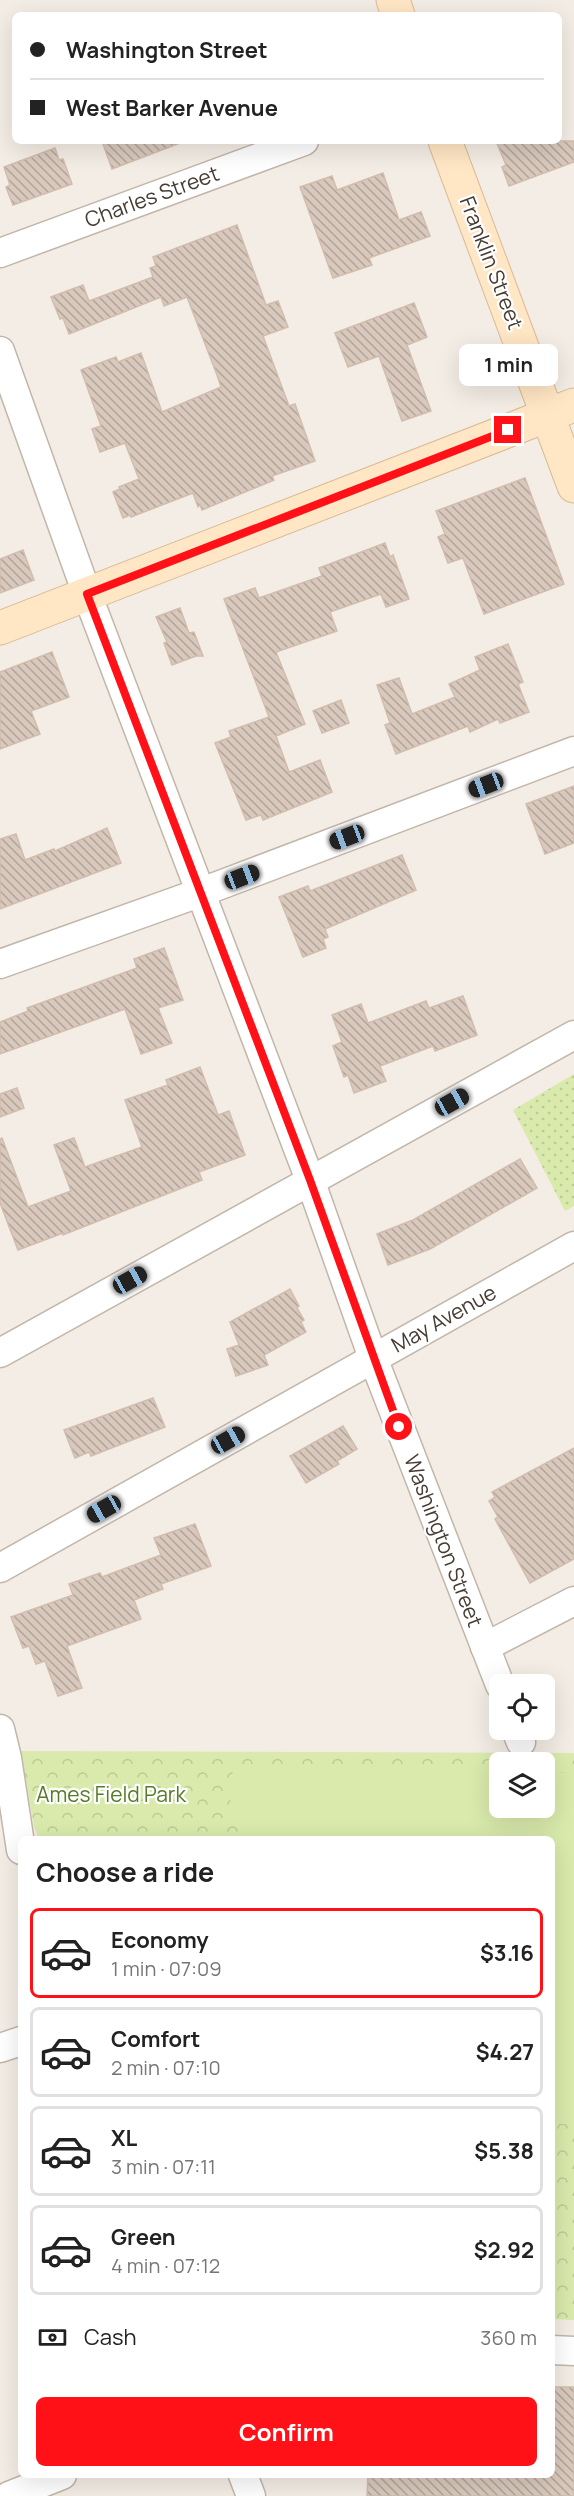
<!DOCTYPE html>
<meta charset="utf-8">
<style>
body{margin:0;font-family:Manrope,sans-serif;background:#f2f2f2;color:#222;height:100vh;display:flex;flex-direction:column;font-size:22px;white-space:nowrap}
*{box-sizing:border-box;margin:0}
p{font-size:20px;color:#767676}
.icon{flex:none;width:33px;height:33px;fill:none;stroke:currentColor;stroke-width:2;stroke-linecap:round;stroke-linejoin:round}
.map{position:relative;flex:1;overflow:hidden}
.panel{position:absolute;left:18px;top:1836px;width:537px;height:642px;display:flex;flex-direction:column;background:#fff;border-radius:9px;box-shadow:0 6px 24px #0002}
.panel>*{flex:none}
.banner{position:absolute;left:12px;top:12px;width:550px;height:132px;border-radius:9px;box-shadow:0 6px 24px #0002;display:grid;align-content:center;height:132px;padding:0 18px;background:#fff}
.buttons{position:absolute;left:489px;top:1674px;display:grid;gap:12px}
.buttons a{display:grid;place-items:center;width:66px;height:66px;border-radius:9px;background:#fff;box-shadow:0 6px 24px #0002;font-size:30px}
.end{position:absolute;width:27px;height:27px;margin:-14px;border:8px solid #ff1117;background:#fff;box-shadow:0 0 0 3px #fff}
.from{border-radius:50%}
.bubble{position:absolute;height:42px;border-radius:9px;background:#fff;box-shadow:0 6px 24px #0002;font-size:20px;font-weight:700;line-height:42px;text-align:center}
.car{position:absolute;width:18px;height:36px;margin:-18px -9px;border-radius:8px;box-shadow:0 0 4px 2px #0007;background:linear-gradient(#222 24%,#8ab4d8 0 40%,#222 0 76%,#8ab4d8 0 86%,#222 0)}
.banner b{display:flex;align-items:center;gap:21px;height:57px;font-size:22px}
.banner b+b{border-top:2px solid #e0e0e0}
.banner i{width:15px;height:15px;background:#222}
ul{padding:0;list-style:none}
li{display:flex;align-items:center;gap:18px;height:90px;margin:0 12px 9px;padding:0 6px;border:3px solid #e0e0e0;border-radius:9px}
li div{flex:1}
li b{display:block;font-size:22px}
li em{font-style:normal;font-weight:700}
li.active{border-color:#ff1117}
li>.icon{width:54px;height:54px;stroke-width:1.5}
h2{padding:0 18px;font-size:27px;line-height:72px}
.pay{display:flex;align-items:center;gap:15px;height:66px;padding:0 18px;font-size:22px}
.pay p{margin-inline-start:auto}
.action{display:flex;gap:12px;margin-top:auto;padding:12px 18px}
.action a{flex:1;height:69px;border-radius:9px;background:#ff1117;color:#fff;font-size:24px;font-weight:700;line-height:69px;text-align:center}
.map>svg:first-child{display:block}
.grass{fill:url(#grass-dots)}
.park{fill:url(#park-crowns);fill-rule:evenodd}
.pitch{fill:#d9eaac}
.building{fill:url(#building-back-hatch);stroke:#d1bdad;stroke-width:1.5}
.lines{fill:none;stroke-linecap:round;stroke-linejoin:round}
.street-casing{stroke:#c2b6aa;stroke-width:31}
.secondary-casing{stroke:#d9bb95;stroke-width:35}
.street{stroke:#fff;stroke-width:28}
.secondary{stroke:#ffe6c4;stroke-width:33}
.route{stroke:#ff1117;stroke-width:8}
.labels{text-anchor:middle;stroke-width:4.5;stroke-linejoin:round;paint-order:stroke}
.street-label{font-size:21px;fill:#463c34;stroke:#fff}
.park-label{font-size:21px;fill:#557b25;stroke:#fff}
</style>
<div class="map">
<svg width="574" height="2496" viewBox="0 0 574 2496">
<defs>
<pattern id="grass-dots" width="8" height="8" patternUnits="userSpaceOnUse" patternTransform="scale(1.5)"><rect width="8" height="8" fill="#d9eaac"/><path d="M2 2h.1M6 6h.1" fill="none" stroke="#bcca95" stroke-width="1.8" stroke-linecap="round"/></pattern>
<pattern id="park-crowns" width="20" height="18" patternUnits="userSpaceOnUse" patternTransform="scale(1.5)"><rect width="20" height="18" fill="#d9eaac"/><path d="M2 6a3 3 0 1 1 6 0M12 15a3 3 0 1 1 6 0" fill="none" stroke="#bcca95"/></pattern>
<pattern id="building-back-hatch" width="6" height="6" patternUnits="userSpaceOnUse" patternTransform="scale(1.5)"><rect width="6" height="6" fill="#d9c9bd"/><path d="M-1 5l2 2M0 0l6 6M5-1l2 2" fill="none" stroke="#b2a49a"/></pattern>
</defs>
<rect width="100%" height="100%" fill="#f4ede5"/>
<!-- grass -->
<polygon class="grass" points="574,1074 574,1206 565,1211 513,1110"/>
<!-- park -->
<path class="park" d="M 21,1751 L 574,1753 L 574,2320 L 552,2319 L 552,1839 L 39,1839 L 34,1827 ZM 500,1762 L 544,1762 L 544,1808 L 500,1808 Z"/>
<!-- pitch -->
<polygon class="pitch" points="233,1766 499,1771 500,1808 544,1808 545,1772 574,1773 574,2124 552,2124 552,1839 247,1839 247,1826 229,1825"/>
<!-- building -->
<g class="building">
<polygon points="102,141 180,141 180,143 112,169"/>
<polygon points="496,141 574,141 574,162 509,186 502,167 506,165"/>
<polygon points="55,148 59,160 63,159 72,184 13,205 6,187 10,185 4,167"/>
<polygon points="383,173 399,220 421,212 430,236 369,258 372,265 333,278 300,187 332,176 337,190"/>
<polygon points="237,225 266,305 278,301 288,327 263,336 289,406 295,404 315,461 272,476 274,480 202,510 200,505 198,507 193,493 131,517 130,515 123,518 113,492 120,489 119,487 139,479 125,443 100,452 92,429 101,426 81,370 116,357 118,362 141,353 162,412 221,387 217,375 187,297 164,306 161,297 69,334 63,318 60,319 51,297 83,285 89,301 153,277 150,268 156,266 153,257"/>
<polygon points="414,303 427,337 407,345 431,411 402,421 379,356 348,367 335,333"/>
<polygon points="525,478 564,584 484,614 463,558 448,563 438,537 445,534 436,511"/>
<polygon points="385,543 390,557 393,555 409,599 386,607 381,594 330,612 337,631 276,652 305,724 276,736 289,772 320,760 332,792 263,820 261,815 246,820 215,743 231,737 229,731 269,717 224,599 255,588 259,598 322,576 319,568"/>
<polygon points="23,550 34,580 0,593 0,559"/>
<polygon points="180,608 189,633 194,632 203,656 196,656 172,665 164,643 167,642 156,617"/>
<polygon points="508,644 523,682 518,684 529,712 500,723 498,719 470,732 468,726 396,754 385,725 390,723 377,685 399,678 412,714 455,697 449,684 480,670 475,657"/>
<polygon points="52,652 69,697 31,711 40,734 0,749 0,672"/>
<polygon points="341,700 349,723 322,733 313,711"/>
<polygon points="574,786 574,843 545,854 526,804"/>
<polygon points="107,828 121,863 0,909 0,839 16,834 25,860 54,849 55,851"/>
<polygon points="402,855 416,890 325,929 328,937 323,939 326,948 303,957 279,897 308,886 310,891"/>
<polygon points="164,948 183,1000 158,1008 172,1043 141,1054 125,1009 0,1054 0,1022 28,1011 27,1008 137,968 134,959"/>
<polygon points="463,996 477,1035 435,1051 433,1046 380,1066 386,1081 354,1093 348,1075 344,1077 333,1046 342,1042 332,1015 361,1004 368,1023 426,1001 429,1008"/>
<polygon points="200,1067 218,1115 229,1111 245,1155 199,1172 202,1180 63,1235 63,1233 18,1250 0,1203 0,1139 2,1138 28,1207 71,1191 54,1145 74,1138 85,1167 142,1147 125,1100 168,1085 166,1080"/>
<polygon points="17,1088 24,1108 0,1117 0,1094"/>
<polygon points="520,1159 537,1188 430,1249 388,1265 377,1234 413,1220"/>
<polygon points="290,1289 299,1306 297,1308 304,1320 301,1322 306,1332 264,1355 268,1365 236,1376 227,1349 239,1345 230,1322"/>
<polygon points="153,1398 165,1427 91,1456 89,1452 75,1458 64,1430"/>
<polygon points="343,1426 357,1449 337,1461 339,1464 306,1483 290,1456"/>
<polygon points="574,1448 574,1559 530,1583 495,1519 498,1517 489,1501 495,1497 492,1492"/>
<polygon points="195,1524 211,1566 161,1584 163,1589 134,1600 141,1619 67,1646 82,1688 58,1696 45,1661 36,1664 29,1646 23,1648 11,1617 73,1595 69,1584 100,1573 102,1577 161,1555 154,1538"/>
<polygon points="552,2387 574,2387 574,2496 367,2496 368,2475 552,2475"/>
</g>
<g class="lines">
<!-- street casing -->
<g class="street-casing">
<g id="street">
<polyline points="0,253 304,141"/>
<polyline points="0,351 87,594 310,1180 373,1358 500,1685"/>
<polyline points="0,964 199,893 574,751"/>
<polyline points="0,1353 574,1035"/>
<polyline points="0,1568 574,1246"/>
<polyline points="485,1647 574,1601"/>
<polyline points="0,1729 7,1758 21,1850"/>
<polyline points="516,1730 521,1742"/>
<polyline points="0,2048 21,2041"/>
<polyline points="552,2350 574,2351"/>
<polyline points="243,2475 251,2496"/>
<polyline points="9,2496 62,2475"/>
</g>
</g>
<!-- secondary casing -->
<g class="secondary-casing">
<g id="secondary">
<polyline points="393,0 398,15"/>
<polyline points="445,141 574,486"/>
<polyline points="0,628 574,405"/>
</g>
</g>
<!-- street -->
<use href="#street" class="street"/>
<!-- secondary -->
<use href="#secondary" class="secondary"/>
</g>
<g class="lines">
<!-- route -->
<polyline class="route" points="399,1427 310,1180 87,594 508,430"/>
</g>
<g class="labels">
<!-- street labels -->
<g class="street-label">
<text transform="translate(152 197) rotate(-20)" y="7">Charles Street</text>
<text transform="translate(491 263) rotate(69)" y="7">Franklin Street</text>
<text transform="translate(444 1319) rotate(-29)" y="7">May Avenue</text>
<text transform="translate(443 1541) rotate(69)" y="7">Washington Street</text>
</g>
<!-- park labels -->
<g class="park-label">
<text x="111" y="1802">Ames Field Park</text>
</g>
</g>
</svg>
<div class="buttons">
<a><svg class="icon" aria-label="locate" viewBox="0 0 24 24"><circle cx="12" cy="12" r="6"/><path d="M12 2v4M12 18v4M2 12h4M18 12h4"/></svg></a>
<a><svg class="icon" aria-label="layers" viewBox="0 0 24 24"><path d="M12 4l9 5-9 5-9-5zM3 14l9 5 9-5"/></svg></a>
</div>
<i class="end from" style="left:399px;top:1427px"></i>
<i class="end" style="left:508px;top:430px"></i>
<div class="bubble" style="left:459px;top:344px;width:99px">1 min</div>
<i class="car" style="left:486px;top:785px;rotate:249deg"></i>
<i class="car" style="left:347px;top:837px;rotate:249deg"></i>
<i class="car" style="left:242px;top:877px;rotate:69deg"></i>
<i class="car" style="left:452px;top:1102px;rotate:61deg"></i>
<i class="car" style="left:130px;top:1280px;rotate:61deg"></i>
<i class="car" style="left:228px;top:1440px;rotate:61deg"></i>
<i class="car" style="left:104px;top:1509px;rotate:241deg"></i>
<div class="banner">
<b><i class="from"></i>Washington Street</b>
<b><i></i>West Barker Avenue</b>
</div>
<section class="panel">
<h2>Choose a ride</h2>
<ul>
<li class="active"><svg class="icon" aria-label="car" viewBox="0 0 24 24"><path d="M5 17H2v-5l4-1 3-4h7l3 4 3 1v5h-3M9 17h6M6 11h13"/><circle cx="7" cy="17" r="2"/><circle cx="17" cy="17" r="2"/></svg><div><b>Economy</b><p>1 min · 07:09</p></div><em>$3.16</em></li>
<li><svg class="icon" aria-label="car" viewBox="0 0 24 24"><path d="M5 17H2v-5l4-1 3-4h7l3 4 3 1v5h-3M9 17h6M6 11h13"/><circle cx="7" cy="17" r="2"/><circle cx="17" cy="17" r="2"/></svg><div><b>Comfort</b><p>2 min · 07:10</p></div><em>$4.27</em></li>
<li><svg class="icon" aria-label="car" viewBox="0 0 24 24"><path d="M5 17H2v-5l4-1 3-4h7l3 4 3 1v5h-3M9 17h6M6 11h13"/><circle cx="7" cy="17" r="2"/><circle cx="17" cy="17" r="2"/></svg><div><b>XL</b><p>3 min · 07:11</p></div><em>$5.38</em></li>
<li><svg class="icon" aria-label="car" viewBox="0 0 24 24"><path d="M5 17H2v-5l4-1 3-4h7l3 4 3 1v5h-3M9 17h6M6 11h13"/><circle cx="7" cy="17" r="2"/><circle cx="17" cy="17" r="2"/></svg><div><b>Green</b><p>4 min · 07:12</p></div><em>$2.92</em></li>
</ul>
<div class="pay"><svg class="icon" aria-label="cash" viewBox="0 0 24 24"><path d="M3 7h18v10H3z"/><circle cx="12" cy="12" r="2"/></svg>Cash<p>360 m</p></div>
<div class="action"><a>Confirm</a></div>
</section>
</div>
